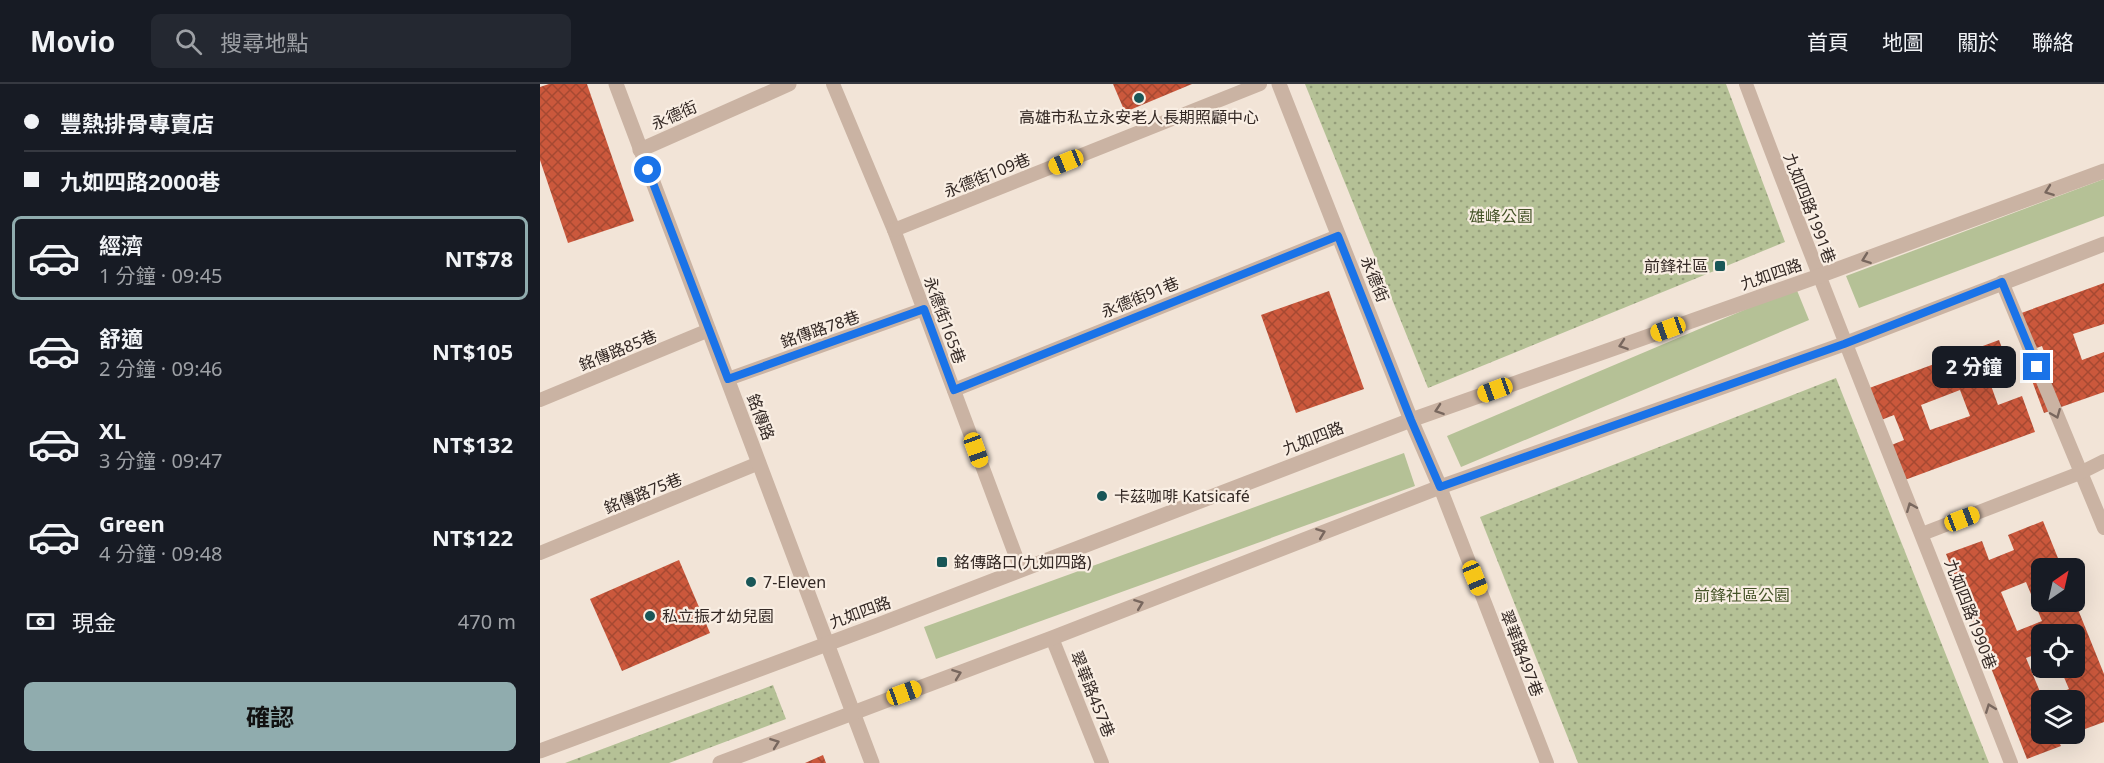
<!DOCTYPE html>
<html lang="zh-TW">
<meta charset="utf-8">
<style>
body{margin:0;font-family:"Noto Sans","Noto Sans TC",sans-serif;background:#242831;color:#f1f3f6;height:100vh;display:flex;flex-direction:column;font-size:22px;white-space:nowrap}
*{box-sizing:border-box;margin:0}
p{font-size:20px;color:#9ea1a6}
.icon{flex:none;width:33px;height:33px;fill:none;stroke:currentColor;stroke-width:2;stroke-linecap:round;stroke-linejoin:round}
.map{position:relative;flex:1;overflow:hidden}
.panel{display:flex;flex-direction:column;background:#171b24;width:540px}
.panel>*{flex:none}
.guide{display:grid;align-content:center;height:132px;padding:0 24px;background:#171b24}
.needle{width:39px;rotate:34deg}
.buttons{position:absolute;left:1491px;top:474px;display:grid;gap:12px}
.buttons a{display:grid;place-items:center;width:54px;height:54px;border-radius:9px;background:#171b24;box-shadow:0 6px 24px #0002;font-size:30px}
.end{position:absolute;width:27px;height:27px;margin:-14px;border:8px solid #1a73e8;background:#fff;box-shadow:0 0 0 3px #fff}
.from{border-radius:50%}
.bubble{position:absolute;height:42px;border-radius:9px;background:#171b24;box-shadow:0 6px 24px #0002;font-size:20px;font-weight:700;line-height:42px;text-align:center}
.car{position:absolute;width:18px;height:36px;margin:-18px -9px;border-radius:8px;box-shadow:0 0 4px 2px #0007;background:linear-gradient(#f5c518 24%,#345 0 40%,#f5c518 0 76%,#345 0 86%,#f5c518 0)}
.guide b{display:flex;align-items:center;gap:21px;height:57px;font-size:22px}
.guide b+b{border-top:2px solid #363941}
.guide i{width:15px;height:15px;background:#f1f3f6}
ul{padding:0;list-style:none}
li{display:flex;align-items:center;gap:18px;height:84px;margin:0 12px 9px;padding:0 12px;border:3px solid transparent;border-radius:9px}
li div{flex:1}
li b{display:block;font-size:22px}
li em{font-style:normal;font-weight:700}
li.current{border-color:#90acae}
li>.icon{width:54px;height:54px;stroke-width:1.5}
.pay{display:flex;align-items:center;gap:15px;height:66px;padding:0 24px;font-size:22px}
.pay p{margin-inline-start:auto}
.action{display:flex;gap:12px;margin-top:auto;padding:12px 24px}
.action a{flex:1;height:69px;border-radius:9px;background:#90acae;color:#111;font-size:24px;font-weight:700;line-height:69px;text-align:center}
header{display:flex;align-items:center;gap:36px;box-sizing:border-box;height:84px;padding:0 30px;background:#171b24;border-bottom:2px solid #363941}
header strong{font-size:28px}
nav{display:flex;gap:33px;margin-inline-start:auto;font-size:21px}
.search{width:420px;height:54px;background:#242831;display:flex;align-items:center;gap:15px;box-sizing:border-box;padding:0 21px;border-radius:9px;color:#9ea1a6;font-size:22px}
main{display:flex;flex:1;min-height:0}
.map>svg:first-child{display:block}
.grass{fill:#b5c196}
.park{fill:url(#park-dots)}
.building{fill:url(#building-cross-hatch);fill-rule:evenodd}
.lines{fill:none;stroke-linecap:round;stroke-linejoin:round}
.service{stroke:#cab3a3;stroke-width:14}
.minor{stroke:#cab3a3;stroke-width:15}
.tertiary{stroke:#cab3a3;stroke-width:15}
.oneway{stroke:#78675e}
.route{stroke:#1a73e8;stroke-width:8}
.poi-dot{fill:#195657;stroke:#f9eee3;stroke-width:2}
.labels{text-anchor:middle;stroke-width:4.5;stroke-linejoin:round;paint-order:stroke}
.street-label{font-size:16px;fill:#342925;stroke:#f9eee3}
.poi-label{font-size:16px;fill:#342925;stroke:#f9eee3;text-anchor:start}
.park-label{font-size:16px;fill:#455328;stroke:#f9eee3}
</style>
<header>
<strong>Movio</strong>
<div class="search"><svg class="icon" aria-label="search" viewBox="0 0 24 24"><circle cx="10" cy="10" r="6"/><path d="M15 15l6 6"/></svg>搜尋地點</div>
<nav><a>首頁</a><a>地圖</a><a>關於</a><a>聯絡</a></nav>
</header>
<main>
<section class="panel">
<div class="guide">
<b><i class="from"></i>豐熱排骨專賣店</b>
<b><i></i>九如四路2000巷</b>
</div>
<ul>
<li class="current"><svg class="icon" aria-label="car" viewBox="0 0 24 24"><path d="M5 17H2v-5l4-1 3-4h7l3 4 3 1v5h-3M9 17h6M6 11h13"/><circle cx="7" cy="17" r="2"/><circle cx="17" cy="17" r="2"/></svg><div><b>經濟</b><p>1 分鐘 · 09:45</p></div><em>NT$78</em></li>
<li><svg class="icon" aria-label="car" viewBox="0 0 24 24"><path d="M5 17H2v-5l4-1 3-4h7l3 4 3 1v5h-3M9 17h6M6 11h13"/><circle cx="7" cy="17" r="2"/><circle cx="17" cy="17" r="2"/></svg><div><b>舒適</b><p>2 分鐘 · 09:46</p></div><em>NT$105</em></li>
<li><svg class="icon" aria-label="car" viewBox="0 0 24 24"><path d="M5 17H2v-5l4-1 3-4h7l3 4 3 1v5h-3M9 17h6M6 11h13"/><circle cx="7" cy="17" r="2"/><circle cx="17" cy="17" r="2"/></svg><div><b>XL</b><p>3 分鐘 · 09:47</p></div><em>NT$132</em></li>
<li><svg class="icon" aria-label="car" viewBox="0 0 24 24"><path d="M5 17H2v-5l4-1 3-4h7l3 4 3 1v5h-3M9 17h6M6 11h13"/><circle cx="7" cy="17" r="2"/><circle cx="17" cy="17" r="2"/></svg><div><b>Green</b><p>4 分鐘 · 09:48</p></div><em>NT$122</em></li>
</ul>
<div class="pay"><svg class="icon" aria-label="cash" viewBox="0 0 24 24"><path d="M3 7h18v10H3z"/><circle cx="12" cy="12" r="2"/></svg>現金<p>470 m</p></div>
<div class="action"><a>確認</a></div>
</section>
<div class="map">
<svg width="1564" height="679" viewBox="0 0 1564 679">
<defs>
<pattern id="park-dots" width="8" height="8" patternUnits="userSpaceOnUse" patternTransform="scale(1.5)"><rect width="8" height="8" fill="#b5c196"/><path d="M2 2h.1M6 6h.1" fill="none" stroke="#949d7a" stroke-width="1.8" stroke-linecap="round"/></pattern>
<pattern id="building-cross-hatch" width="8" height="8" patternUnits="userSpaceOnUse" patternTransform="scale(1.5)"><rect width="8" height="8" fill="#cb583c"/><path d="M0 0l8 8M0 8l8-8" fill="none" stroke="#a64932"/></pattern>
</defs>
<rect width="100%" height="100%" fill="#f2e4d7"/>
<!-- grass -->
<g class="grass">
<polygon points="1564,95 1564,132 1319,224 1306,192"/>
<polygon points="1256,204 1269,236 921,383 907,352"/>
<polygon points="864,369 875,402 396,575 384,543"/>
</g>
<!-- park -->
<g class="park">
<polygon points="765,0 1186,0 1245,158 888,304"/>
<polygon points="1296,294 1449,679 1038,679 940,433"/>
<polygon points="233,601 246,635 129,679 25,679"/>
</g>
<!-- building -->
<g class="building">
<polygon points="9,0 47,0 94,137 28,159 0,76 0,3"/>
<polygon points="573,0 652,0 585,28"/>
<polygon points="1564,199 1564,240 1533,250 1542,276 1564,268 1564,308 1504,329 1491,294 1511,287 1502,262 1486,268 1473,232"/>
<polygon points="789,207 824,305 756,329 721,231"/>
<path d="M 1459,256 L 1471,288 L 1449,296 L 1458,321 L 1482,312 L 1495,348 L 1362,397 L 1349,362 L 1364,356 L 1354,331 L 1336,338 L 1324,306 ZM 1420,306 L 1430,332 L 1390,346 L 1381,321 Z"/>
<path d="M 1503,437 L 1522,484 L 1502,484 L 1502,518 L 1535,518 L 1564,590 L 1564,638 L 1545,645 L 1539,630 L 1534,631 L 1534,616 L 1502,616 L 1502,650 L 1515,650 L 1521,662 L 1487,675 L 1406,470 L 1442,457 L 1449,476 L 1474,466 L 1468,451 ZM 1486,498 L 1502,537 L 1477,547 L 1461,508 ZM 1502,550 L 1534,550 L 1534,584 L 1520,584 L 1529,605 L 1503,615 L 1486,574 L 1502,568 Z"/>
<polygon points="139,476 170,549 82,587 50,515"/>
<polygon points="283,671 286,679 265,679"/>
</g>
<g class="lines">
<!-- service -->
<g class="service">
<polyline points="293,0 354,146 481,486"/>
<path d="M 1206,0 C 1291,228 1383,452 1471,679"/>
<polyline points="354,146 720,0"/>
<polyline points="1462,198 1564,444"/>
<polyline points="188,295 384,225"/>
<polyline points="414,306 798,152"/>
<polyline points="0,316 169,246"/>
<polyline points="900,403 1007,679"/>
<polyline points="1382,450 1540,389 1564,377"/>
<polyline points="0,469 219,379"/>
<polyline points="512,554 562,679"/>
</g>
<!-- minor -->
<g class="minor">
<polyline points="76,0 332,679"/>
<polyline points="739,0 871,336 900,403"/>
<polyline points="100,66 249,0"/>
</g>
<!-- tertiary -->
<g class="tertiary">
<polyline points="0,667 338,541 871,336 1279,192 1564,87"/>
<polyline points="180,679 512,554 900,403 1304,260 1564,160"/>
</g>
</g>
<!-- one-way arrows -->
<defs><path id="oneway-chevron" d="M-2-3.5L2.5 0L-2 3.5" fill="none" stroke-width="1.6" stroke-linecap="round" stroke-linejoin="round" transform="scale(1.5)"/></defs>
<g class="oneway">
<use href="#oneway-chevron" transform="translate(1509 107) rotate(160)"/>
<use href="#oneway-chevron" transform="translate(1326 175) rotate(160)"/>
<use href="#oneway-chevron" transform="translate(1083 261) rotate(161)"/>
<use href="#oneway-chevron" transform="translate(899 326) rotate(161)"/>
<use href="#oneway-chevron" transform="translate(1516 330) rotate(68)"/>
<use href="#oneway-chevron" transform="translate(1371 423) rotate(-112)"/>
<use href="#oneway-chevron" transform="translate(781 449) rotate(-21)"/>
<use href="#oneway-chevron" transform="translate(599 520) rotate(-21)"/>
<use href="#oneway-chevron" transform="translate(417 590) rotate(-20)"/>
<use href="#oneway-chevron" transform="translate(1450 624) rotate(-111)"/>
<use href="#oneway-chevron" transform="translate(235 659) rotate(-20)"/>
</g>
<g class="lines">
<!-- route -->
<polyline class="route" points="108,86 188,295 384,225 414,306 798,152 871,336 900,403 1304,260 1462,198 1497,283"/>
</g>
<!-- markers -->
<g class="poi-dot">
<circle cx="599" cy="14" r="6"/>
<rect x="1174" y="176" width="12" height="12" rx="3"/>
<circle cx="562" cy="412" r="6"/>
<rect x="396" y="472" width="12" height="12" rx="3"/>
<circle cx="211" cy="498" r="6"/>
<circle cx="110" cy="532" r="6"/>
</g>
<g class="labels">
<!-- street labels -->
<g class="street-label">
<text transform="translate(134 31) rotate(-24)" y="6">永德街</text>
<text transform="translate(447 91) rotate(-22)" y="6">永德街109巷</text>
<text transform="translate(1270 124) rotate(69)" y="6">九如四路1991巷</text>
<text transform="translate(1231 190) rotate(-19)" y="6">九如四路</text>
<text transform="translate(835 195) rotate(68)" y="6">永德街</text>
<text transform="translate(600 213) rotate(-22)" y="6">永德街91巷</text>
<text transform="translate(405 236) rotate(70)" y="6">永德街165巷</text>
<text transform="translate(280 245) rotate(-19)" y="6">銘傳路78巷</text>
<text transform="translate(78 266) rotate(-22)" y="6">銘傳路85巷</text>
<text transform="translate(221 333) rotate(69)" y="6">銘傳路</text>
<text transform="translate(773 354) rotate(-21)" y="6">九如四路</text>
<text transform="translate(103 409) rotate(-22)" y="6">銘傳路75巷</text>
<text transform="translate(320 528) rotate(-20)" y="6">九如四路</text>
<text transform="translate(1431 530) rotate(69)" y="6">九如四路1990巷</text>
<text transform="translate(982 569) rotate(69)" y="6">翠華路497巷</text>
<text transform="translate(553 610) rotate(68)" y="6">翠華路457巷</text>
</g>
<!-- poi labels -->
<g class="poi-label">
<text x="599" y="39" text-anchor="middle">高雄市私立永安老人長期照顧中心</text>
<text x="1168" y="188" text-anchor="end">前鋒社區</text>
<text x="574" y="418">卡茲咖啡 Katsicafé</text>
<text x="414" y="484">銘傳路口(九如四路)</text>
<text x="223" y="504">7-Eleven</text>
<text x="122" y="538">私立振才幼兒園</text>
</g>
<!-- park labels -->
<g class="park-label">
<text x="961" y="138">雄峰公園</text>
<text x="1202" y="517">前鋒社區公園</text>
</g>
</g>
</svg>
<div class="buttons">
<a><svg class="needle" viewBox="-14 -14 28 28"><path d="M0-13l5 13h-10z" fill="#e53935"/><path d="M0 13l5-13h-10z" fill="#9ea1a6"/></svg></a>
<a><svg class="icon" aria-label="locate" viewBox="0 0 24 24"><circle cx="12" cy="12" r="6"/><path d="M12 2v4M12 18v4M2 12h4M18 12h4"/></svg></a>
<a><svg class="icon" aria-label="layers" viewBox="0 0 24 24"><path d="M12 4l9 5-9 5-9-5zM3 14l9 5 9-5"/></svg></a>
</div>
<i class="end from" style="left:108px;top:86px"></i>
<i class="end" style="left:1497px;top:283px"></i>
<div class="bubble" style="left:1392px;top:262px;width:84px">2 分鐘</div>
<i class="car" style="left:526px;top:78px;rotate:248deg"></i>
<i class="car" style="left:1128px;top:245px;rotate:250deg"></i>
<i class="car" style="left:955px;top:306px;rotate:250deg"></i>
<i class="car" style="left:436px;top:366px;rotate:160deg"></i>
<i class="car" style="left:1422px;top:435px;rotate:69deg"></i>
<i class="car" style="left:935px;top:494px;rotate:158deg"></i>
<i class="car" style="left:364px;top:609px;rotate:70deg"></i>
</div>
</main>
